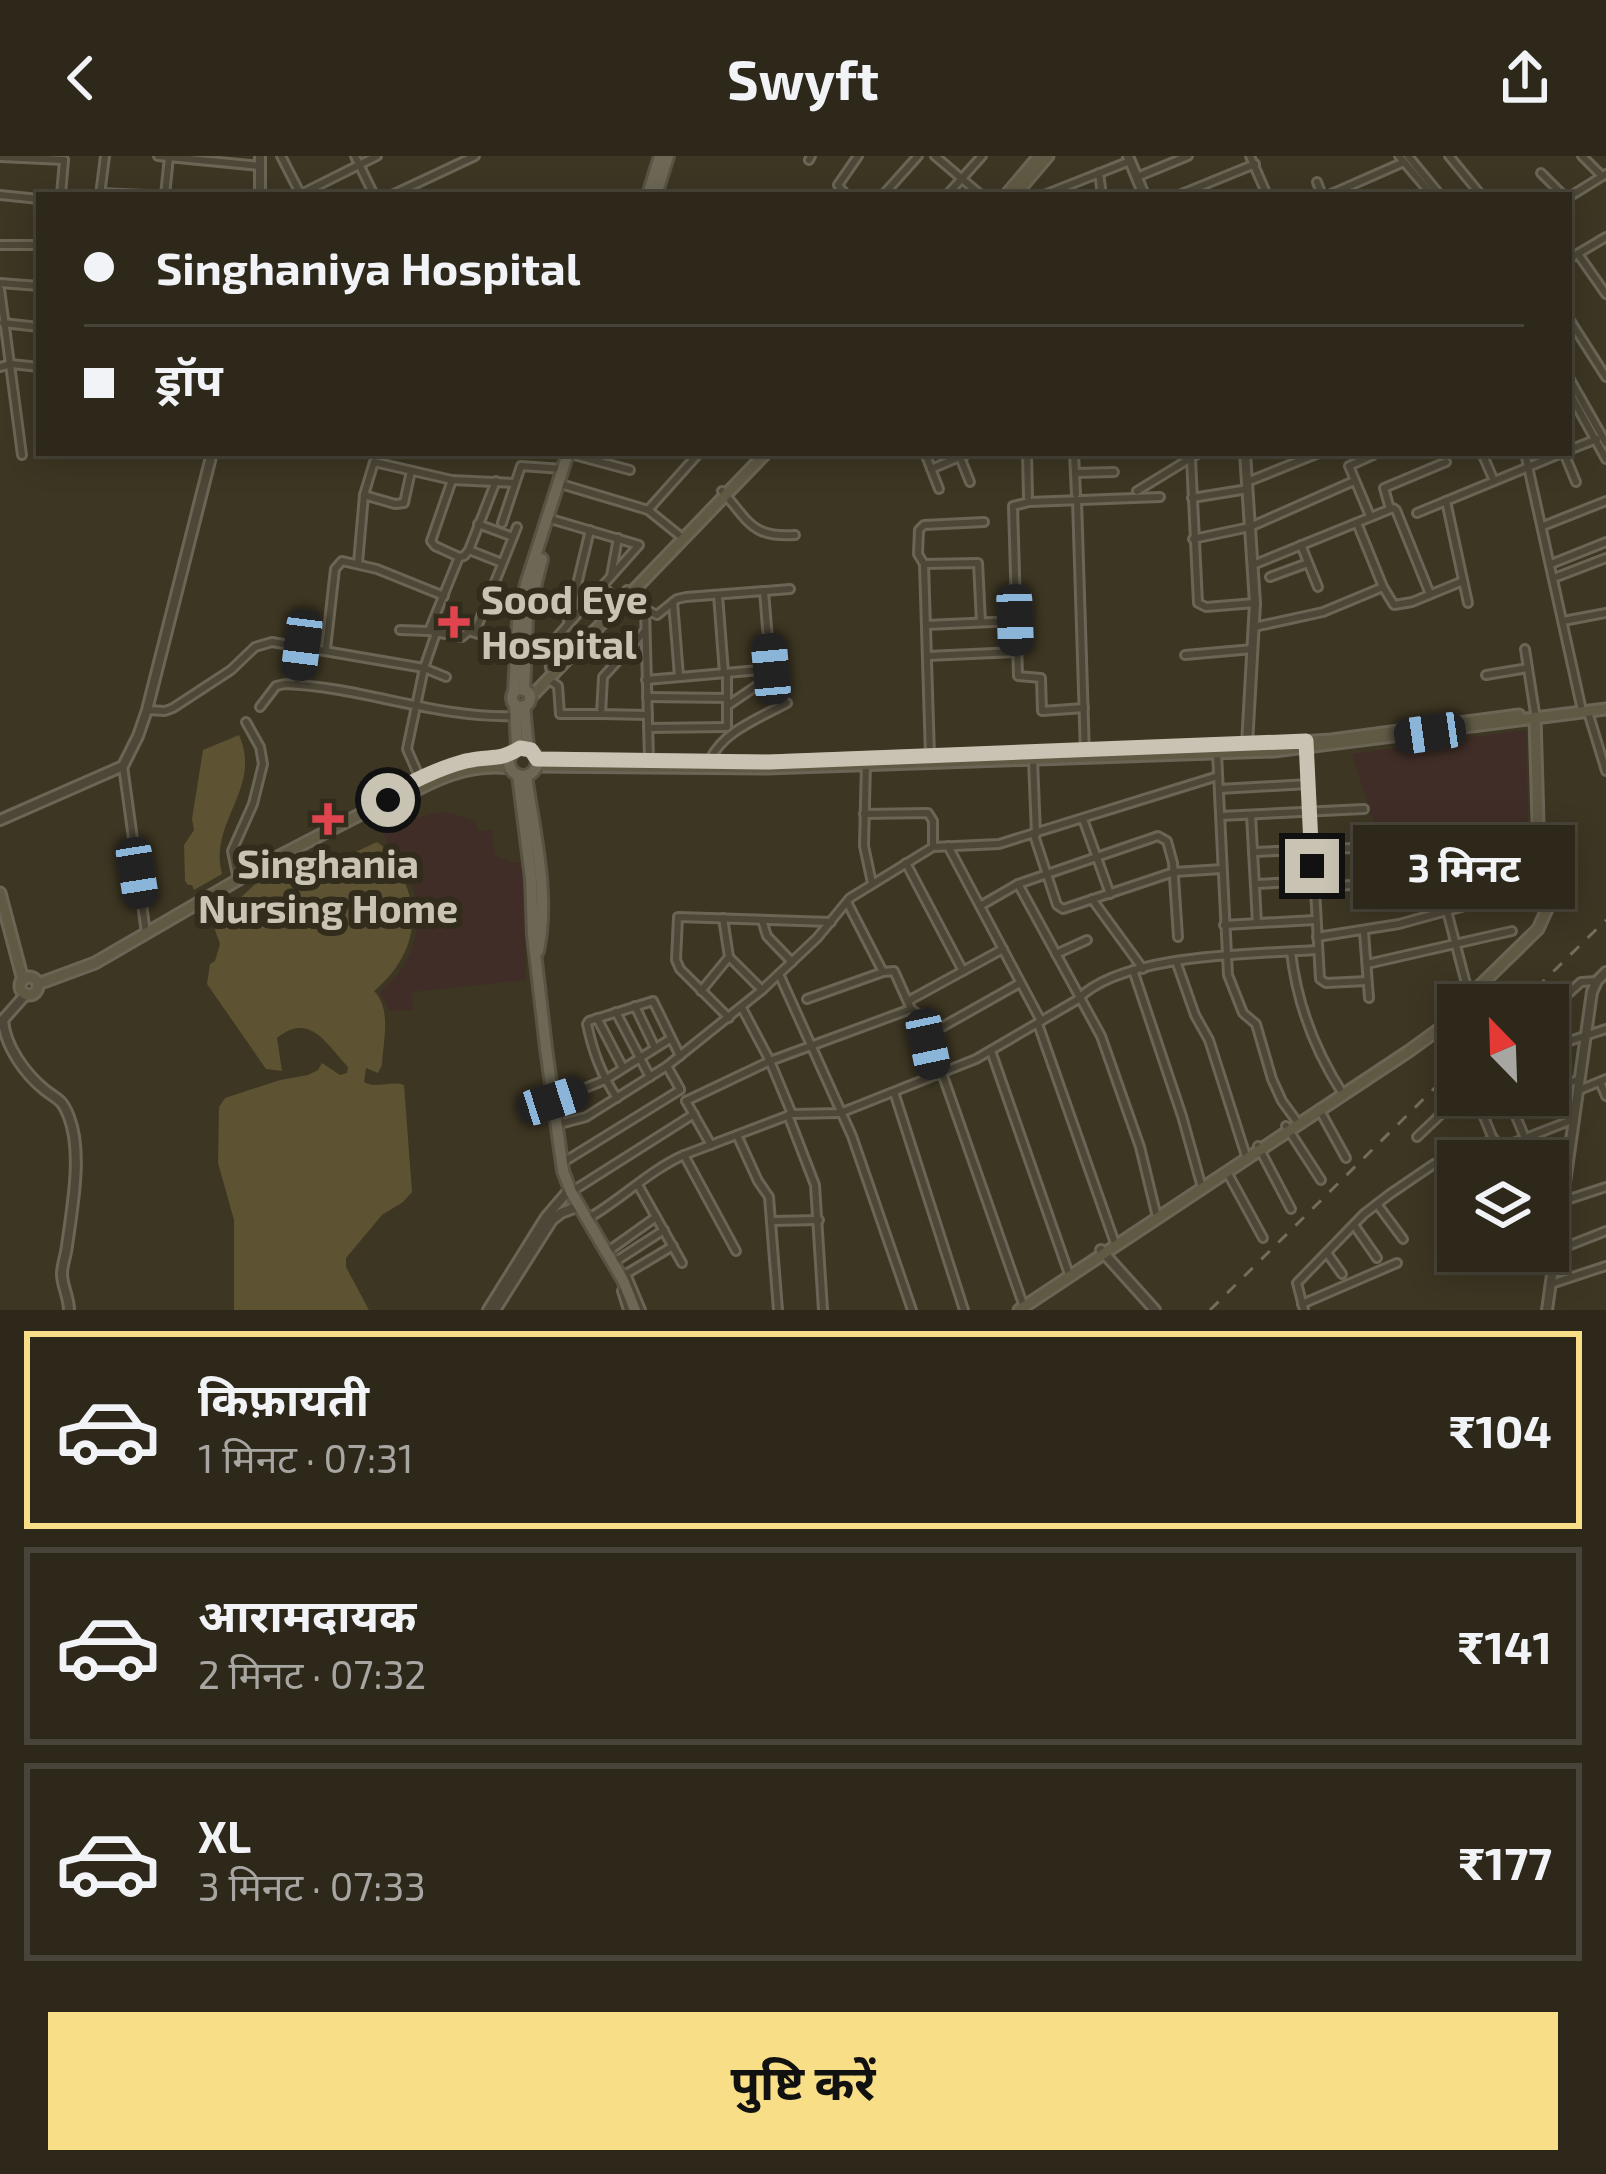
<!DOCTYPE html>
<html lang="hi">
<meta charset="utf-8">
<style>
body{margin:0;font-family:"Exo 2","Noto Sans Devanagari",sans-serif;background:#363023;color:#f1f3f6;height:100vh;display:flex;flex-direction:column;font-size:45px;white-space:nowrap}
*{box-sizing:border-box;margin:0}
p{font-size:39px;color:#a7a6a2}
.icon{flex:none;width:66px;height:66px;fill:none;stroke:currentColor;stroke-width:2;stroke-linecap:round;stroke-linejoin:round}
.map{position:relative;height:1154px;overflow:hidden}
.drawer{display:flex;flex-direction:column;background:#2e281a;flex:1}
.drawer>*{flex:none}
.banner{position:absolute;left:36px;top:36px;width:1536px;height:264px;border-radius:0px;box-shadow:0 6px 30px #0003,0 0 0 3px #494439;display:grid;align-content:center;height:264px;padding:0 48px;background:#2e281a}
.needle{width:78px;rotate:337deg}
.fabs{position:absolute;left:1437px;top:828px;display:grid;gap:24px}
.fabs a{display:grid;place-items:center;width:132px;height:132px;border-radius:0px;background:#2e281a;box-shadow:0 6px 30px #0003,0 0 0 3px #494439;font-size:60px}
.end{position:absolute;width:54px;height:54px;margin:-27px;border:15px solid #c8c3b3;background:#111;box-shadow:0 0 0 6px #111}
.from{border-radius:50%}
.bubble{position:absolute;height:84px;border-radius:0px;background:#2e281a;box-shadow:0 6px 30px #0003,0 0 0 3px #494439;font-size:39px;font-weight:700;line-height:84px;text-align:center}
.car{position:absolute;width:36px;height:72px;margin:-36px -18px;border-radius:15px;box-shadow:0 0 9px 3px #0007;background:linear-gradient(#222 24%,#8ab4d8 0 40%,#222 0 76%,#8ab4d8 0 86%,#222 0)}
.banner b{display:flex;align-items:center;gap:42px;height:114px;font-size:45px}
.banner b+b{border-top:3px solid #494439}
.banner i{width:30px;height:30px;background:#f1f3f6}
ul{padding:21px 0 0;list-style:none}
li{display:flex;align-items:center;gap:36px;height:198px;margin:0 24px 18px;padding:0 24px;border:6px solid #494439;border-radius:0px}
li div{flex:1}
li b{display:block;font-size:45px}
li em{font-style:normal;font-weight:700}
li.on{border-color:#f8df87}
li>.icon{width:108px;height:108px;stroke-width:1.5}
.primary-button{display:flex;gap:24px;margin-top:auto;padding:24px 48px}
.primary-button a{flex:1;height:138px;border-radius:0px;background:#f8df87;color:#111;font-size:48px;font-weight:700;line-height:138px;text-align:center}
header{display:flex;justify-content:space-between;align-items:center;height:156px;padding:0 48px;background:#2e281a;font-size:54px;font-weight:700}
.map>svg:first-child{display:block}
.green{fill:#402d27}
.water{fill:#5d5231}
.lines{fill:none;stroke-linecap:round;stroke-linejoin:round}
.minor-casing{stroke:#6b6555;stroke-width:12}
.tertiary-casing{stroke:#6b6555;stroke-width:14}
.secondary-casing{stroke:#6b6555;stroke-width:15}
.primary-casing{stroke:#595343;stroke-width:16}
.minor{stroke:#4d4737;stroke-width:6}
.tertiary{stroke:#4d4737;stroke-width:8}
.secondary{stroke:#605a45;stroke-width:9}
.primary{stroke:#6d6755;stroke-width:10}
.rail{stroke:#746d59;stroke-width:3;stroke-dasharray:12 12;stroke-linecap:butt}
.route{stroke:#c8c3b3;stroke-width:15}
.health-dot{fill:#e0444e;stroke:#322c1c;stroke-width:4.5}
.labels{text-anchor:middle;stroke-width:12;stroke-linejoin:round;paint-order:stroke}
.poi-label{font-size:39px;font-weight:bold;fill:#c8c3b3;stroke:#322c1c;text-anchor:start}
</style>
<header><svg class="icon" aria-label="back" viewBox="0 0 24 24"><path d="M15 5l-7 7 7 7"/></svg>Swyft<svg class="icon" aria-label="share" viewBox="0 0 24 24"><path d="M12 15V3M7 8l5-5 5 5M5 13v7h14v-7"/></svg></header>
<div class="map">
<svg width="1606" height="1154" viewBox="0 0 1606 1154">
<rect width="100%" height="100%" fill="#3d3623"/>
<!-- green -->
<g class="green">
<polygon points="1526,574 1529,713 1400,746 1352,598"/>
<path d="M 401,647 L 407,666 C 439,654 443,653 475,666 L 478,675 L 492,674 L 495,699 L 510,706 L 526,707 L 526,824 L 412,836 L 413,854 L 390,855 L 380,836 C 401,817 407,809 415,782 C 429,734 393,702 375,661 Z"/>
</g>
<!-- water -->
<g class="water">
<path d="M 239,579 C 263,632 208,666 222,718 L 194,734 L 192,729 L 188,729 L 185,725 L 184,689 L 194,674 L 192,663 L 203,594 Z"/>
<path d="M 377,686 C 389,694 393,703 400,716 C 424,761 412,803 374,835 C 392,853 383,886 382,909 L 378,917 L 366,912 L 364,926 C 376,933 391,924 404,929 L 412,1036 L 403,1046 L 382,1059 L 346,1102 L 346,1111 L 369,1154 L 234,1154 L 234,1064 L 218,1007 L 219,951 L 225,942 L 280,924 L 308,919 L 318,914 L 322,907 L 340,919 L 347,917 L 348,911 C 327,889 310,855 277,882 L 282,915 L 266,913 L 207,828 L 210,808 L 215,805 L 220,788 L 210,760 L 238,744 L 254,729 L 319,697 L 336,705 Z"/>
</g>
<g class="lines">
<!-- minor casing -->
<g class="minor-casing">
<g id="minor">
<polyline points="158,0 260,10"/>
<polyline points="281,0 301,39"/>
<polyline points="355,0 374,39"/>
<polyline points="935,0 981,39"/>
<polyline points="1250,0 1267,39"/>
<polyline points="1399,0 1432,39"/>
<polyline points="1408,0 1440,39"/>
<polyline points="1449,0 1481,39"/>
<polyline points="1582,0 1602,20"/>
<polyline points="0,1 64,4"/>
<polyline points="809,4 811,0"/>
<polyline points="1099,17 1102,39"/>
<polyline points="1541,17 1563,39"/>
<polyline points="1137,21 1188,0"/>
<polyline points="1317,26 1322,39"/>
<polyline points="100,37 145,39"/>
<polyline points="301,38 377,0"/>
<polyline points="0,39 39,43"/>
<polyline points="61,39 64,4"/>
<polyline points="100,39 105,0"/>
<polyline points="165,39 169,1"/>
<polyline points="392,39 475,0"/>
<polyline points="846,39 838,29 858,0"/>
<polyline points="883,39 918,0"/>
<polyline points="947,39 982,0"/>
<polyline points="1044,39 1130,5"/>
<polyline points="1179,39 1255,8"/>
<polyline points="1329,39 1404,6"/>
<polyline points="1569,41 1606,18"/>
<polyline points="0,89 39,89"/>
<polyline points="1578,98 1606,138"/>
<polyline points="1569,103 1606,81"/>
<polyline points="0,127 39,130"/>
<polyline points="0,133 22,299"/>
<polyline points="1569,163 1606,221"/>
<polyline points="3,167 39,171"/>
<polyline points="0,211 11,208 39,211"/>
<polyline points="1569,222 1606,287"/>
<polyline points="1569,236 1606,303"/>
<polyline points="1569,294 1597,283"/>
<polyline points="925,297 939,333"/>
<polyline points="1027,297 1028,341"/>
<polyline points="1074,297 1076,338"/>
<polyline points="1482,297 1494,325"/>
<polyline points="1525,297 1581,550"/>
<polyline points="1564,297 1576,326"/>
<polyline points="574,299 630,314"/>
<polyline points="960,301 970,326"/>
<polyline points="1191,302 1198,447 1206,451 1255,447"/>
<polyline points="931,313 969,297"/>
<polyline points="1075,317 1114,316"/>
<polyline points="452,324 431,385 435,390 459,401"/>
<polyline points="1247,326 1319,297"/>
<polyline points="564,329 648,354 684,383"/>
<path d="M 722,335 C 749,365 751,382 795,379"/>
<polyline points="1137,335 1199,297"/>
<polyline points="364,339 395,348 404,347 411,315"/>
<polyline points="1192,342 1248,333"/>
<polyline points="1077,344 1085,598"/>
<polyline points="1446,345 1468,447"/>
<polyline points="1390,353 1384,332 1446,306"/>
<polyline points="648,354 699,297"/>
<polyline points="1417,357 1562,297"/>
<polyline points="1370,360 1349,310 1373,299"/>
<polyline points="502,367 521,310 563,313"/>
<polyline points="1357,367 1383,431 1394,449 1412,446 1463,425"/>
<polyline points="478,368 513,381"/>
<polyline points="1543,370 1606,345"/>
<polyline points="1193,383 1250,371 1354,325"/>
<polyline points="1301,389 1318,431"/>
<polyline points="469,394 502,407"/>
<polyline points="358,407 364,339 374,306 452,324 515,327"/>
<polyline points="924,408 978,407 981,466"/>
<polyline points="1551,408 1606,386"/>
<polyline points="1253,409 1393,352 1396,354 1430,438"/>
<polyline points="611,420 618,382"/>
<polyline points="1270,421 1308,407"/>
<polyline points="1554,422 1606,402"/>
<polyline points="603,430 617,445"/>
<polyline points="627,434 645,453 649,603"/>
<polyline points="718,439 724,517"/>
<polyline points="673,446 679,520"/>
<polyline points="645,453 657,459 677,443 686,441 790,433"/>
<polyline points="1563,465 1606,457"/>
<polyline points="568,466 590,374"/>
<polyline points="926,469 1015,465"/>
<polyline points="1254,471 1323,456 1383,431"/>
<polyline points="400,474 429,475 462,481 469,475 517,491"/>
<polyline points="429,475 459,401 464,400 469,394 496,325"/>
<polyline points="645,475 603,521 601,558 648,559"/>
<polyline points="475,476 517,371"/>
<polyline points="326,493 335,413 342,405 377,413 444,440"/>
<polyline points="1525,493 1535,557"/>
<polyline points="1185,499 1253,493"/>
<polyline points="927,500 1016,496"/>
<polyline points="550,512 549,497 557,481 639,389 554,364"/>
<polyline points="727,517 727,570"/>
<polyline points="1486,519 1528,512"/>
<polyline points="548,523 558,530 560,558 600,558"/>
<polyline points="646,524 771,513"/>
<polyline points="297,527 302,489"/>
<polyline points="647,541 727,542"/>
<polyline points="727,550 771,520 764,435"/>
<path d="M 260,551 L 276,530 L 285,528 C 363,531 437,563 515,560"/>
<polyline points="1084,552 1042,555 1041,522 1018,520 1013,350 1029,346 1160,341"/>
<polyline points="147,554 165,555 173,552 231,514 255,491 272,486 424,512 446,521"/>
<polyline points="1588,556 1606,615"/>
<polyline points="648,572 727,571"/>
<polyline points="1307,589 1320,823 1326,827 1367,825"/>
<polyline points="1217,597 1228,819 1243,857 1256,868 1272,923 1282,945 1298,967"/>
<polyline points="930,600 924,408 918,398 919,374 924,369 984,366"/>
<path d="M 710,604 C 723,575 760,562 787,547"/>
<polyline points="1033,604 1036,678"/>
<polyline points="866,606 864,690 872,727"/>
<polyline points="123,610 146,777"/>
<polyline points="422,627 407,593 424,512 436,477"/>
<polyline points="1219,633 1308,628"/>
<polyline points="864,658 928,657 933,665 933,690"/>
<polyline points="1251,659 1257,767"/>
<polyline points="1220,660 1364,653"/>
<polyline points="1083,663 1110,738"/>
<polyline points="1034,679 1057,749 1063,753 1174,716 1222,713"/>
<polyline points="948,690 1041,865"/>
<polyline points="1253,696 1379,691"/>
<polyline points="906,707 963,815"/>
<polyline points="238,724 232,695 253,648 263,608 260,591 246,566"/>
<polyline points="1018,728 1101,880 1140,991 1156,1057"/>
<polyline points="1257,728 1313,725"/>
<polyline points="1314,731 1391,727"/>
<polyline points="1092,743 1143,813"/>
<polyline points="847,746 883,816"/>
<polyline points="980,750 1018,728 1158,680 1167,685 1173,707 1178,781"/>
<polyline points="1447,755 1469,839"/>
<polyline points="723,762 729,801 762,834"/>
<polyline points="762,764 767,780 792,806"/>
<polyline points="1224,769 1315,764"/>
<polyline points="1364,776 1369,842"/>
<polyline points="1317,781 1399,768 1549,727"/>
<path d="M 1291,796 C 1297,848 1315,895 1343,938"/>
<polyline points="1056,798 1087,784"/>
<polyline points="1176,805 1195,859 1209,884 1247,1003"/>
<polyline points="1367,808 1512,775"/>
<polyline points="1133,814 1182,960 1201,1028"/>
<polyline points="779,818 852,980 912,1154"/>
<polyline points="701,835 729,801"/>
<polyline points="807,843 883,816 894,815 911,853 919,859 924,870 935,919"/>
<polyline points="908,845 1003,793"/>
<polyline points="635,850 655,892"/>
<polyline points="742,852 770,905 792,958"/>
<polyline points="616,856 650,921"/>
<polyline points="1548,856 1581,826 1597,825"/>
<polyline points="597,862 623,912"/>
<polyline points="729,862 680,813 676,804 678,761 831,766"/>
<polyline points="1038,868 1116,1090"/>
<polyline points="926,880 1020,827"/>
<polyline points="1548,892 1606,873"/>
<polyline points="991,895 1070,1121"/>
<polyline points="667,910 680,933"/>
<polyline points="942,917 1024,1151"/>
<polyline points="1600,926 1606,940"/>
<polyline points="1548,933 1578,924"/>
<polyline points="1577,935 1606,923"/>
<polyline points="894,936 964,1154"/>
<polyline points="1475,939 1502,1005"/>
<polyline points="1507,939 1525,982"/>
<path d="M 617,942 C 601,918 593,896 587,868 L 589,865 L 653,845 L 680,900"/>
<polyline points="553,945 605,924 670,883"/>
<polyline points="686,945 770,905 911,853"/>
<polyline points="686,945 711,989"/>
<polyline points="1319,953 1346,1002"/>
<polyline points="788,959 815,1029 823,1154"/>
<polyline points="556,969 586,961 667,910 762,834 817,782 850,742 933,691 999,688 1218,620"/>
<polyline points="1286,970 1321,1024"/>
<polyline points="737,979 758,1025 769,1041 778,1154"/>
<polyline points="1417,981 1461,939"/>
<polyline points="1258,990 1291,1053"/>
<polyline points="1498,993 1572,964"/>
<polyline points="684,999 736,1095"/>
<polyline points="562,1007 680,934"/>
<polyline points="1227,1016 1263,1082"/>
<polyline points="638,1029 682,1107"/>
<polyline points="571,1036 694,958"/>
<polyline points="1377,1048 1403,1083"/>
<polyline points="1548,1050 1606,1031"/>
<path d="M 587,1063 C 621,1044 648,1015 684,999 L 792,958 L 840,957 L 976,903 L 1077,844 C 1121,797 1255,798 1317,794"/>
<polyline points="772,1065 819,1064"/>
<polyline points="1354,1069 1377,1102"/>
<polyline points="1453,1085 1458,1083"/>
<polyline points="1555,1095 1606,1075"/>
<polyline points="607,1096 656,1061"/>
<polyline points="1327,1097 1342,1118"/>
<polyline points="613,1107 664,1074"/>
<polyline points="626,1118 673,1090"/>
<polyline points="626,1118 641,1154"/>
<polyline points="1551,1128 1606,1110"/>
<polyline points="622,1135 628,1154"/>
<polyline points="1302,1148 1397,1107"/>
<polyline points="1304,1154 1297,1127 1364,1058 1390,1038 1434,1008 1494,983"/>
</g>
</g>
<!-- tertiary casing -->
<g class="tertiary-casing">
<g id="tertiary">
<polyline points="260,0 260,39"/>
<polyline points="1128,0 1144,39"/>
<polyline points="1245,297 1255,447 1247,589"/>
<polyline points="0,664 123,610 138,580 147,554 212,297"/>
<path d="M 26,838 L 3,864 C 5,890 25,918 45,934 C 59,945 62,943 69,961 C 83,997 72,1052 67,1090 C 66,1099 62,1109 62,1118 C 62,1130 69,1141 69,1154"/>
<polyline points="1101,1094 1155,1154"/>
<polyline points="488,1154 546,1061 570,1033"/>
<polyline points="495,1154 552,1064 561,1057 579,1050"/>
<polyline points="1547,1154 1592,836 1597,825 1606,816"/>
</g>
</g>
<!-- secondary casing -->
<g class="secondary-casing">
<g id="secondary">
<polyline points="1006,39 1039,0"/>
<polyline points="1015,39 1048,0"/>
<polyline points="530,542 766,297"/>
<polyline points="537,603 769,606 1269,588 1331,584 1519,559"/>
<polyline points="536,610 766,612 1274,595 1606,553"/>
<polyline points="388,644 394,636 464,605 510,601"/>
<polyline points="0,737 23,824"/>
<circle cx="29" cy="830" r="9"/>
<path d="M 38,828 L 95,807 L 272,704 L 388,644 L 399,643 C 436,623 468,607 510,612"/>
<polyline points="1460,849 1538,773 1549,749 1549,727 1538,666 1535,561"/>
<polyline points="1019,1154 1409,895 1438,874 1458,851"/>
</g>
</g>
<!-- primary casing -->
<g class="primary-casing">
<g id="primary">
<polyline points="648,39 660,0"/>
<polyline points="656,39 668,0"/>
<circle cx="521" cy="542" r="9"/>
<polyline points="524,534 527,463 542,403"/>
<polyline points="514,536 518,466 526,428 568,297"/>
<polyline points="515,548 517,593"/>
<polyline points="524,550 528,592"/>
<circle cx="523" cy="606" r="14"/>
<polyline points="518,619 531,722 533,779 546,892 563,1015 571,1036 623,1124 635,1154"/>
<path d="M 526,620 C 534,676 550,739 538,795"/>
</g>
</g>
<!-- minor -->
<use href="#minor" class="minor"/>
<!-- tertiary -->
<use href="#tertiary" class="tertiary"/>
<!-- secondary -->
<use href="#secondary" class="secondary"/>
<!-- primary -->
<use href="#primary" class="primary"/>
<!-- rail -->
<g class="rail">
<polyline points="1519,849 1606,764"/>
<polyline points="1210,1154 1458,909"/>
</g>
</g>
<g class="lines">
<!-- route -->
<path class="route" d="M 388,644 C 400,628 446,610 466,605 C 491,599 498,606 520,592 L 531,594 L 537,603 L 769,606 L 1306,585 L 1312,710"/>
</g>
<!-- markers -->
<g class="health-dot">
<path d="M448 448h12v12h12v12h-12v12h-12v-12h-12v-12h12z"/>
<path d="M322 645h12v12h12v12h-12v12h-12v-12h-12v-12h12z"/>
</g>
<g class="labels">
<!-- poi labels -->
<g class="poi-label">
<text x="481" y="458">Sood Eye<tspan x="481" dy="45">Hospital</tspan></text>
<text x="328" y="722" text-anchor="middle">Singhania<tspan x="328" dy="45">Nursing Home</tspan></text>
</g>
</g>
</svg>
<div class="fabs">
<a><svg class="needle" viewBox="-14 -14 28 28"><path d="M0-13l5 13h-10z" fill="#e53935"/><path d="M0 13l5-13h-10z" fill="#a7a6a2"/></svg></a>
<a><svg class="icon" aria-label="layers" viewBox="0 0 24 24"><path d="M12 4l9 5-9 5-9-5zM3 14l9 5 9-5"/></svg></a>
</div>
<i class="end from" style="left:388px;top:644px"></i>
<i class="end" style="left:1312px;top:710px"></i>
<div class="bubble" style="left:1353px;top:669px;width:222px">3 मिनट</div>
<i class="car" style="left:1015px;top:464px;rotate:178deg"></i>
<i class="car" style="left:302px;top:489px;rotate:187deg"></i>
<i class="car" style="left:771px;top:513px;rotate:355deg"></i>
<i class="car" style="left:1430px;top:577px;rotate:262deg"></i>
<i class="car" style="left:137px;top:717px;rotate:171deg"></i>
<i class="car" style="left:928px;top:888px;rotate:168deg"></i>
<i class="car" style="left:553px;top:945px;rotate:72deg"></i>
<div class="banner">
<b><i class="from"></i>Singhaniya Hospital</b>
<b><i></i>ड्रॉप</b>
</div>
</div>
<section class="drawer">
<ul>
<li class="on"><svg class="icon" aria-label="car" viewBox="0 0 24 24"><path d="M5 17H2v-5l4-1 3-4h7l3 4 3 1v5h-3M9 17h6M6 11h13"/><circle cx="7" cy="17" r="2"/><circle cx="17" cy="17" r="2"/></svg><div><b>किफ़ायती</b><p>1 मिनट · 07:31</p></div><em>₹104</em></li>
<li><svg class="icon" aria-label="car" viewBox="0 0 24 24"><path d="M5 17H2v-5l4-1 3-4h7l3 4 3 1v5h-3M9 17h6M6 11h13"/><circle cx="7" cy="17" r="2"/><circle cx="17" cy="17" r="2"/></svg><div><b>आरामदायक</b><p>2 मिनट · 07:32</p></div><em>₹141</em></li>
<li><svg class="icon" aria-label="car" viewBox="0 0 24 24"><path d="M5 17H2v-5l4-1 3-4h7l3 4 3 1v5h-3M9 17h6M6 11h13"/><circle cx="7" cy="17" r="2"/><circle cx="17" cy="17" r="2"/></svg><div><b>XL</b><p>3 मिनट · 07:33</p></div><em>₹177</em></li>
</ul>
<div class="primary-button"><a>पुष्टि करें</a></div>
</section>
